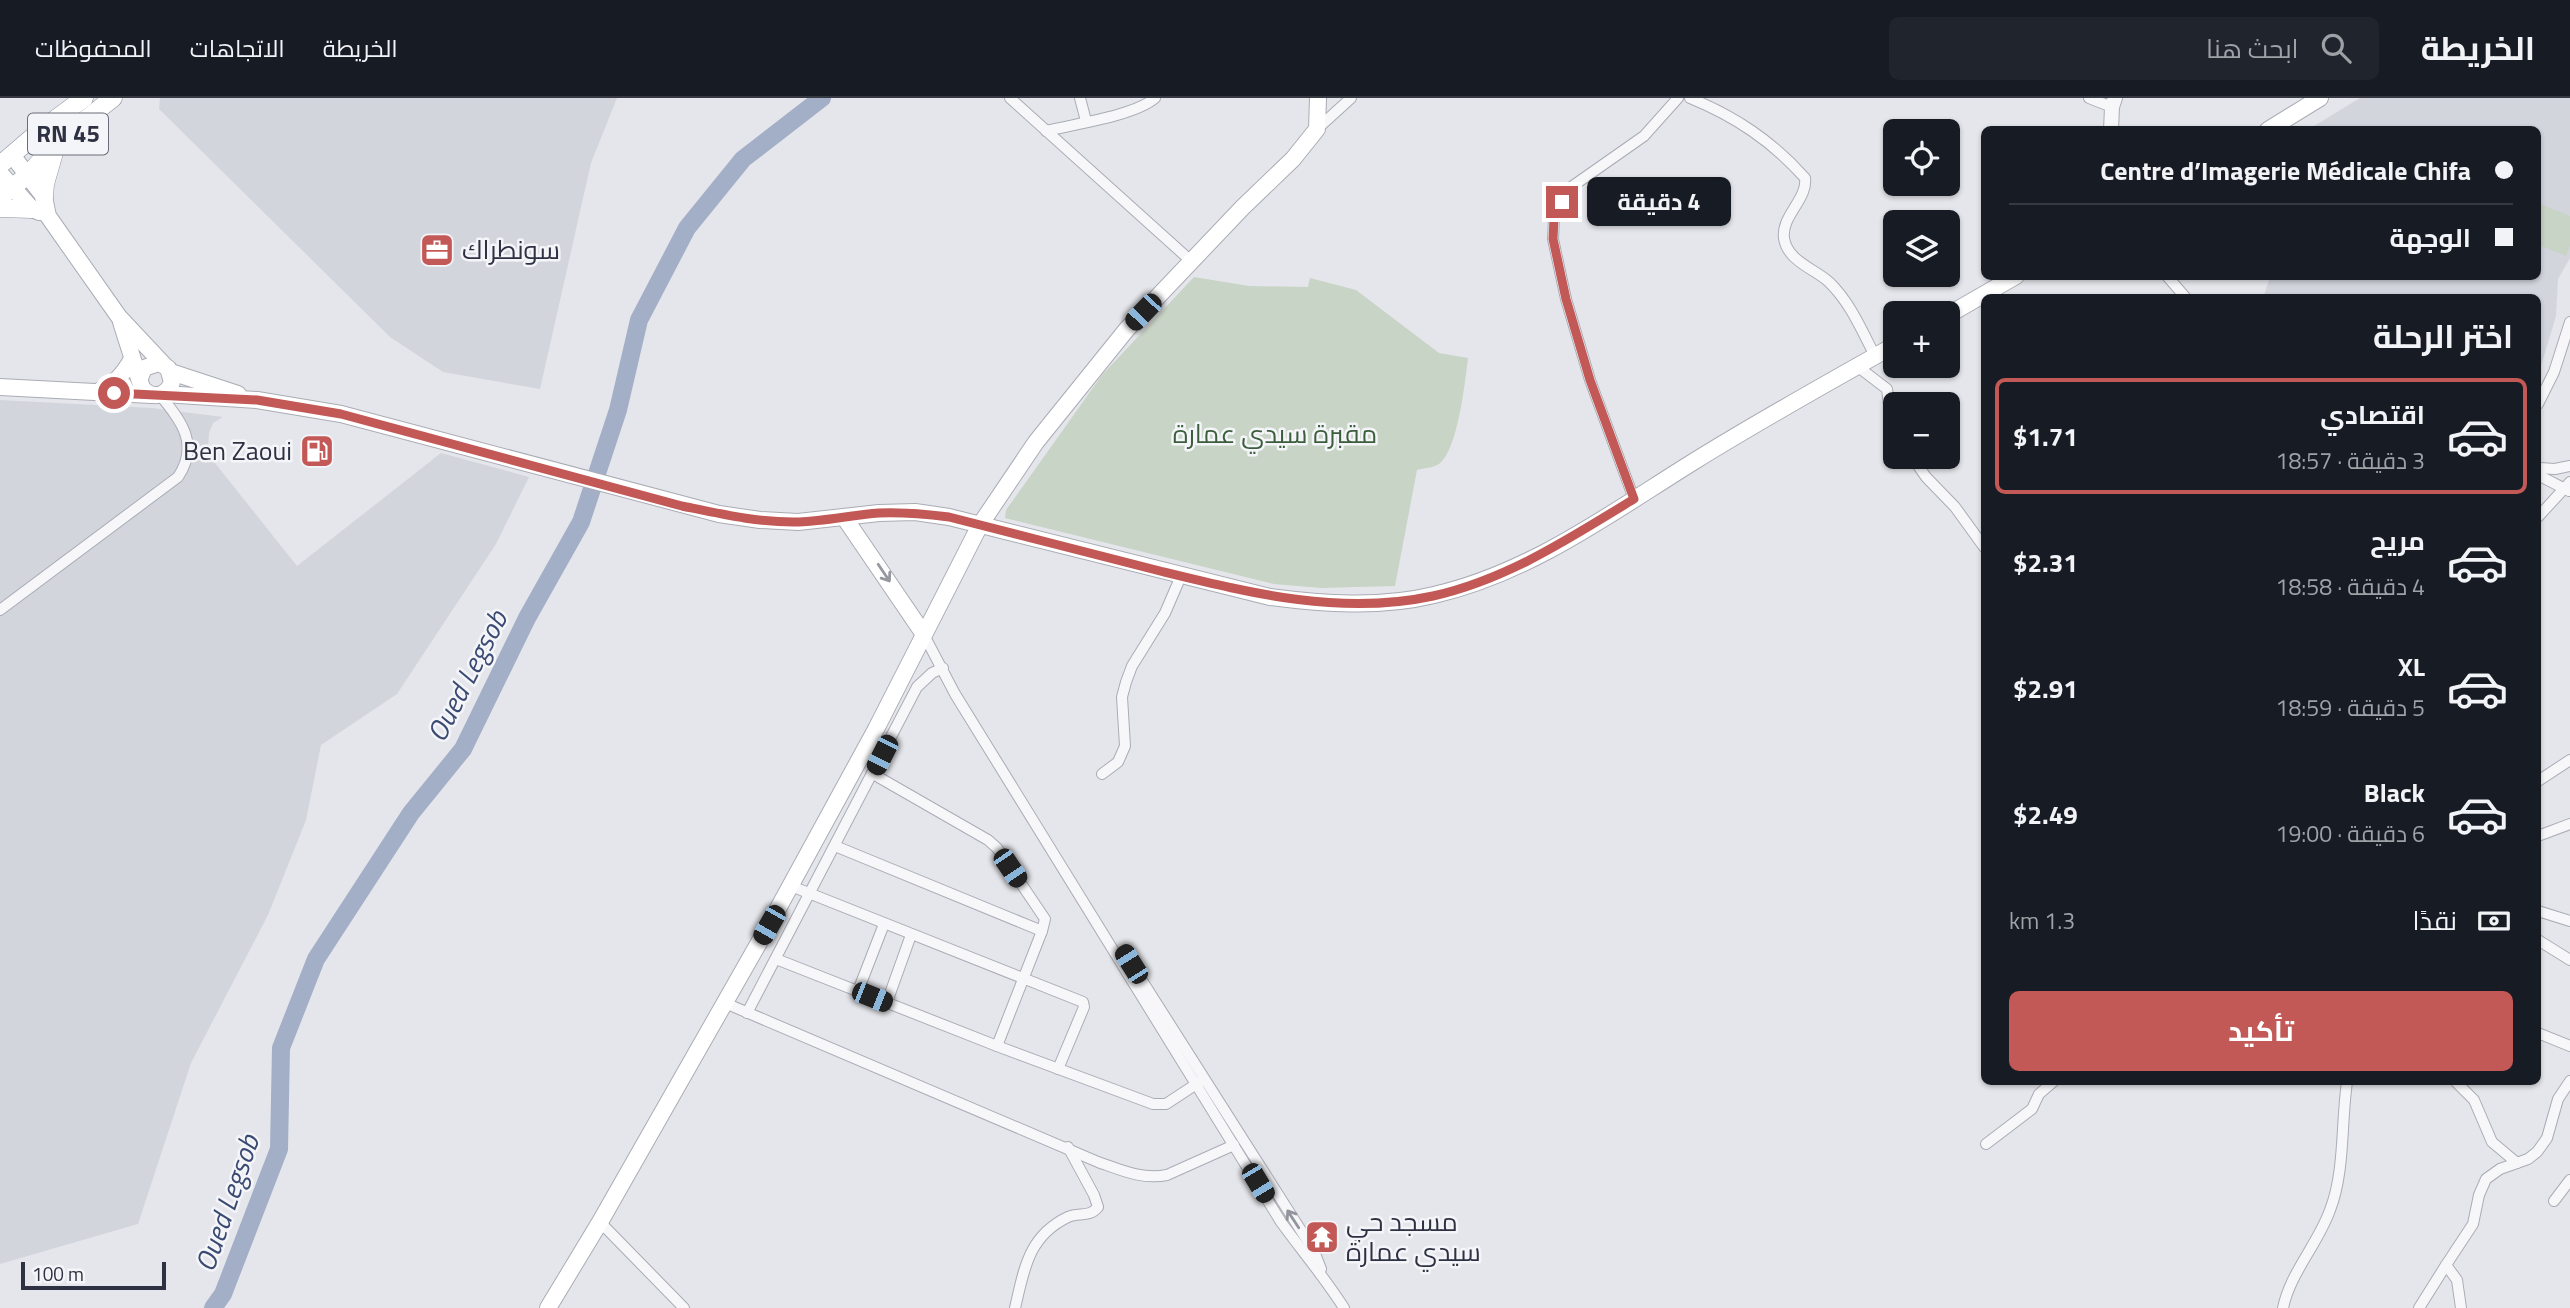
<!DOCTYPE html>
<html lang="ar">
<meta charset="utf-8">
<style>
body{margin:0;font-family:"Titillium Web",Cairo,sans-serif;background:#20242c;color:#f1f3f6;direction:rtl;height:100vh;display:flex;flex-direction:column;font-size:26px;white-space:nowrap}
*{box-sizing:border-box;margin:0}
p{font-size:23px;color:#9ea1a6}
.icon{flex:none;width:38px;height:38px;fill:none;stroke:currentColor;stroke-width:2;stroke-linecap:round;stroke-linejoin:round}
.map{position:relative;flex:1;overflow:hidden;direction:ltr}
.drawer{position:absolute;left:1981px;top:196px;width:560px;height:791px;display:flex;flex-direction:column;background:#171b24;border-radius:10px;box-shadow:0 2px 5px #0004;direction:rtl}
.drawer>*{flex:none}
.banner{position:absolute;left:1981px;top:28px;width:560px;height:154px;border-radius:10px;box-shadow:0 2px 5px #0004;direction:rtl;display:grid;align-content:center;height:154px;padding:0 28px;background:#171b24}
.fabs{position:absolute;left:1883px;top:21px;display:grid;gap:14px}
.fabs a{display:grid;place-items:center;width:77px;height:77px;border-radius:10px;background:#171b24;box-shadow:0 2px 5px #0004;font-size:35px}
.scale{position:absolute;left:21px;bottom:18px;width:145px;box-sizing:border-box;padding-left:7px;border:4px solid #2d3142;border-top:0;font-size:19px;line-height:24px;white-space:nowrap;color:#2d3142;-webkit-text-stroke:5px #f4f5f8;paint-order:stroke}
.end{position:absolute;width:32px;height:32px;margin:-16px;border:9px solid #c35956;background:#fff;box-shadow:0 0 0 4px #fff}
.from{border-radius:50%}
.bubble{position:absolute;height:49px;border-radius:10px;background:#171b24;box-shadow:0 2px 5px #0004;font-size:23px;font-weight:700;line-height:49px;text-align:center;direction:rtl}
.car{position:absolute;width:21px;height:42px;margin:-21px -10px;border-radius:9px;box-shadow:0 0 5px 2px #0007;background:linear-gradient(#222 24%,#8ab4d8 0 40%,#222 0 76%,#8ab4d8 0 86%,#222 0)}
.banner b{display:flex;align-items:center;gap:24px;height:66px;font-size:26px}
.banner b+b{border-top:2px solid #363941}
.banner i{width:18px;height:18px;background:#f1f3f6}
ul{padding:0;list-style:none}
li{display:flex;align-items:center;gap:21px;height:116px;margin:0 14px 10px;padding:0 14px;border:4px solid transparent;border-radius:10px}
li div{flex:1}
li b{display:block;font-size:26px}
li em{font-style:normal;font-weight:700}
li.on{border-color:#c35956}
li>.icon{width:63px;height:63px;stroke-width:1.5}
h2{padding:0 28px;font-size:32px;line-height:84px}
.pay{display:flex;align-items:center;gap:18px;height:77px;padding:0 28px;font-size:26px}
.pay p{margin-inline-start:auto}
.primary-button{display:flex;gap:14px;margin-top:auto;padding:14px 28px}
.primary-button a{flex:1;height:80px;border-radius:10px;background:#c35956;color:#fff;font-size:28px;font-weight:700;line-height:80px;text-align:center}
header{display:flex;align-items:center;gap:42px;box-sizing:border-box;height:98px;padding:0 35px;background:#171b24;border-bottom:2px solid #363941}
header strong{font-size:33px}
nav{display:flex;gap:38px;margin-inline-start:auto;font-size:24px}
.search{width:490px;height:63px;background:#20242c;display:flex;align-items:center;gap:18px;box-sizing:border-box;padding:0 24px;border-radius:10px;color:#9ea1a6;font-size:26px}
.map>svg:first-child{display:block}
.built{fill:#d3d5dd}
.green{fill:#c8d4c6}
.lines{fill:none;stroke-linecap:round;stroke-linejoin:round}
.river{stroke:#a3aec7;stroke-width:18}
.minor-casing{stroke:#aaacb5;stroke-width:12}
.tertiary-casing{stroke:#aaacb5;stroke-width:16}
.secondary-casing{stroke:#aaacb5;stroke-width:18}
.trunk-casing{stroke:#8d91a0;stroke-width:19}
.minor{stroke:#f7f7fa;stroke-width:10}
.tertiary{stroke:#f7f7fa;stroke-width:14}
.secondary{stroke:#fff;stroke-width:16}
.trunk{stroke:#fff;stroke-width:18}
.oneway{stroke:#9698a0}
.oneway2{stroke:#92949e}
.route{stroke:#c35956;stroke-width:9}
.labels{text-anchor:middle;stroke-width:5;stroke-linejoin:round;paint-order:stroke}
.shield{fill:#f4f5f8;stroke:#696c79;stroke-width:2}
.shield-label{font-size:24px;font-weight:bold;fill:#2d3142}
.poi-label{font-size:26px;fill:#2d3142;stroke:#f4f5f8;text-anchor:start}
.park-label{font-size:26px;fill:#3c5d3c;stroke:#f4f5f8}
.water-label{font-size:28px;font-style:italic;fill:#3b4a73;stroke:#f4f5f8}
</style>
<header>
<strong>الخريطة</strong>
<div class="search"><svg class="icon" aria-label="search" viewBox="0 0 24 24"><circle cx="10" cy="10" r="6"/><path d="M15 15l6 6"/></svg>ابحث هنا</div>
<nav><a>الخريطة</a><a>الاتجاهات</a><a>المحفوظات</a></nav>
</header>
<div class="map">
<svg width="2570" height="1210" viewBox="0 0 2570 1210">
<rect width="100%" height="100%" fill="#e5e6eb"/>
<!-- built -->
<g class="built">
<polygon points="160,0 617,0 591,65 540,291 443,274 390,239 159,11"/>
<polygon points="2360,0 2570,0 2570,160 2558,181 2556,218 2538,278 2538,200 2263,200 2270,179 2538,178 2538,32 2309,31"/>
<polygon points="0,302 152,310 223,319 213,325 209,335 208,350 211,360 297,468 441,355 529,379 496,446 397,596 321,647 306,722 268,817 191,965 138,1126 0,1166"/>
</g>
<!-- green -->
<g class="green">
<polygon points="2538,105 2570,118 2570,148 2566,158 2538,147"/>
<path d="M 1194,179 L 1249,188 L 1308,189 L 1310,180 L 1356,192 L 1439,255 L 1468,260 C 1465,284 1458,352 1439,366 C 1433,370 1424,370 1417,372 L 1395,488 L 1321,490 L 1274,486 L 1005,420 L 1006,412 L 1102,277 Z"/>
</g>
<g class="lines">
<!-- river -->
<polyline class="river" points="213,1210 223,1196 279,1051 281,950 316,861 411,715 463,651 527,520 581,424 618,312 639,222 687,130 743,61 822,0"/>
<!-- minor casing -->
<g class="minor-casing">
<g id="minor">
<polyline points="1010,0 1191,163"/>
<polyline points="1080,0 1086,23"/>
<path d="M 1690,0 C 1736,19 1772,43 1805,80 C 1808,101 1781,118 1784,140 C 1787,163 1815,171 1829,184 C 1850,204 1862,233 1875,258"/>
<polyline points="2089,0 2112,9"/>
<polyline points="1317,31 1351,0"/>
<path d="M 1046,33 C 1074,26 1134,18 1155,0"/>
<polyline points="2167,178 2186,200"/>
<polyline points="1857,268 1887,291 1891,322 1895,332"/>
<polyline points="2538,306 2554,274 2570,224"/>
<polyline points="1912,359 1926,379 1955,409 1984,449"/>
<polyline points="2538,370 2555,371 2570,368"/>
<polyline points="2538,377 2569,393"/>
<polyline points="1634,401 1590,282 1566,201 1553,141 1554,120 1567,92 1644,38 1678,0"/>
<polyline points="2538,419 2570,384"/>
<path d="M 0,512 L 178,379 C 200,346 181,323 160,297"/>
<path d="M 923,535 L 955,596 L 1281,1124 C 1302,1153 1325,1180 1344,1210"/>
<polyline points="873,676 988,742 997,750 1045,821 1042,833 997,948"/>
<polyline points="1102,676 1118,664 1125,648 1122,599 1126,584 1132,568 1165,515 1181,478"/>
<polyline points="2538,683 2570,662"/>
<polyline points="2538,738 2570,726"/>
<polyline points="835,748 1042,833"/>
<polyline points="791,788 1083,904 1084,909 1058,971"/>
<polyline points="2538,813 2570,823"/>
<polyline points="2538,842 2570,862"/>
<polyline points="1127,859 1314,1153 1321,1171"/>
<polyline points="776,861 997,948 1153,1006 1166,1006 1201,983"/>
<polyline points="858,893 884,826"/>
<polyline points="887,904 911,837"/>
<path d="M 725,905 L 1098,1064 C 1121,1072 1142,1082 1167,1077 L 1234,1047"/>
<polyline points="747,915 917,589 932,575 943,570"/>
<polyline points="2538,935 2570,948"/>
<polyline points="2456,984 2474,1002 2492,1044 2517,1065"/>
<polyline points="1986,1046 2032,1011 2039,996 2053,984"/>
<polyline points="2554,1103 2570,1082"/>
<polyline points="600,1124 684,1210"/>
<path d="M 1015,1210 C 1024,1172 1028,1138 1068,1119 C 1079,1114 1089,1120 1098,1109 L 1094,1097 L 1068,1049"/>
<path d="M 2283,1210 C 2290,1175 2318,1146 2330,1112 C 2345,1074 2341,1025 2347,984"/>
<polyline points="2419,1210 2446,1167"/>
<polyline points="2461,1210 2457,1182 2446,1167 2473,1126 2479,1097 2486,1081 2500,1071 2528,1061 2537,1054 2547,1040 2558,1001 2570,983"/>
</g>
</g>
<!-- tertiary casing -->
<g class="tertiary-casing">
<polyline id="tertiary" points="2111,32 2112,9 2115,0"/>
</g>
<!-- secondary casing -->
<g class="secondary-casing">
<g id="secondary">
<polyline points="2268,32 2320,0"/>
<polyline points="12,57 44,99 48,118 119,219 164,267"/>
<polyline points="0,75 32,111 39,114"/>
<polyline points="1948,217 2016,178"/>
<path d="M 121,224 L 142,290 C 153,302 167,298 172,284 L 168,270 L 159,265 L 144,270 L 140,280"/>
<polyline points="171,274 238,296"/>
<polyline points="0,289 151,297"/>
<path d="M 97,294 C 115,286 123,277 132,261"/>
<path d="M 164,296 L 257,302 L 341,316 L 719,416 L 760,422 L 798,424 L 879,415 L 915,414 L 949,419 L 1270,499 C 1323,506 1381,510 1434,497 C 1530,475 1611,415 1693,364 C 1759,323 1827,285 1895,247"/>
<polyline points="844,419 923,535"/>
<polyline points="548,1210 600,1124 769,827 876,631 980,427 1036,344 1127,231 1243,109 1293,61 1317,31 1318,0"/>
</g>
</g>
<!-- trunk casing -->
<g class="trunk-casing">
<g id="trunk">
<polyline points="0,67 41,32 84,0"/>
<polyline points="0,99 28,77 57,44 113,0"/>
<polyline points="44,99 45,86 55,51"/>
<polyline points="0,110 32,111"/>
</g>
</g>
<!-- minor -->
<use href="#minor" class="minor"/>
<!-- tertiary -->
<use href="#tertiary" class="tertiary"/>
<!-- secondary -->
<use href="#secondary" class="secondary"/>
<!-- trunk -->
<use href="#trunk" class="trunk"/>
</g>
<!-- one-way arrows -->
<defs><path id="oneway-shaft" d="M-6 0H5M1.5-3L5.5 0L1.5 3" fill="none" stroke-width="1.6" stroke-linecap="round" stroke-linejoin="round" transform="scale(1.75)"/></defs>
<use class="oneway" href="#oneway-shaft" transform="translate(884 475) rotate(56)"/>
<use class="oneway2" href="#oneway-shaft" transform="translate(1293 1121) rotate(-123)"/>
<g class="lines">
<!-- route -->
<path class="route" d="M 114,295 L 257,302 L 341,316 L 682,408 C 721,416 760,425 799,424 C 826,423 852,417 879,415 C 903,414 925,416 949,419 C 1019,437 1090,455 1160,473 C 1250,495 1341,518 1433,498 C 1508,481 1570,440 1634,401 L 1590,282 L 1566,201 L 1553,141 L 1554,120 L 1562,104"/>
</g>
<!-- icons -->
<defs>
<g id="office-square" transform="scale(1.75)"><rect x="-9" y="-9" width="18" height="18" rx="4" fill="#c35956" stroke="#f4f5f8"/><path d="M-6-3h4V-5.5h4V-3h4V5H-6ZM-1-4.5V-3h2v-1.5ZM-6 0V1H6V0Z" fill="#fff"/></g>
<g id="fuel-square" transform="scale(1.75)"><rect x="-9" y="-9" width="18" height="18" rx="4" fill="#c35956" stroke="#f4f5f8"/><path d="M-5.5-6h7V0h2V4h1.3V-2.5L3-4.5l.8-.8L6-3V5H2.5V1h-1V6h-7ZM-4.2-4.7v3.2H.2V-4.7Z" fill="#fff"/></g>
<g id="temple-square" transform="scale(1.75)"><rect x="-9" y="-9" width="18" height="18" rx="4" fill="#c35956" stroke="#f4f5f8"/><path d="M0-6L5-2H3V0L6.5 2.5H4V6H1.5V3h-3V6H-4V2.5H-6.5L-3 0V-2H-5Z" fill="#fff"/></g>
</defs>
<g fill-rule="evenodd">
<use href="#office-square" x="437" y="152"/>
<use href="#fuel-square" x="317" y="353"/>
<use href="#temple-square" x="1322" y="1139"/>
</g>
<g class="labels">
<!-- shield labels -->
<rect class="shield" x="28" y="15.5" width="80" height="41" rx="5"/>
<g class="shield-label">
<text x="68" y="44">RN 45</text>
</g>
<!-- poi labels -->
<g class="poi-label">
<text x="462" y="161">سونطراك</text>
<text x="292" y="362" text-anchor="end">Ben Zaoui</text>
<text x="1346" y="1133">مسجد حي<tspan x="1346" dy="30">سيدي عمارة</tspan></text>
</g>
<!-- park labels -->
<g class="park-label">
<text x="1275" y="345">مقبرة سيدي عمارة</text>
</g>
<!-- water labels -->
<g class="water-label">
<text transform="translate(467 578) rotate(-63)" y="10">Oued Legsob</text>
<text transform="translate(227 1105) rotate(-71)" y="10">Oued Legsob</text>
</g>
</g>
</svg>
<div class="fabs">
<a><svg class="icon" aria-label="locate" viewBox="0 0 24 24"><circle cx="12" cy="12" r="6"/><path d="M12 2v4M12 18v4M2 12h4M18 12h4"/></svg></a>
<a><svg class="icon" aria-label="layers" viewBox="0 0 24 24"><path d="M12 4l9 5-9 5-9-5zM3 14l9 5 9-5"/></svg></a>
<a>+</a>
<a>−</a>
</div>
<div class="scale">100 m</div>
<i class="end from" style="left:114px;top:295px"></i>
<i class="end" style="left:1562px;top:104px"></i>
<div class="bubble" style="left:1587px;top:79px;width:144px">4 دقيقة</div>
<i class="car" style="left:1143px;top:214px;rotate:224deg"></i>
<i class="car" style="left:882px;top:657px;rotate:207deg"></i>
<i class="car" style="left:1010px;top:770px;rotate:146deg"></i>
<i class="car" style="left:769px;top:827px;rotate:210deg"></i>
<i class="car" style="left:1131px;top:866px;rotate:328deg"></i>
<i class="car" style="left:872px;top:899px;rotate:112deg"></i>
<i class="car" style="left:1258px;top:1085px;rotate:149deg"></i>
<div class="banner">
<b><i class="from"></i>Centre d’Imagerie Médicale Chifa</b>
<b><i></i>الوجهة</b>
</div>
<section class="drawer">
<h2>اختر الرحلة</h2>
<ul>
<li class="on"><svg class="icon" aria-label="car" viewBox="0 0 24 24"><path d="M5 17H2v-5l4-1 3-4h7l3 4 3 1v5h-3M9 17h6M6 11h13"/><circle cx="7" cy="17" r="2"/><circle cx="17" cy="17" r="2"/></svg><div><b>اقتصادي</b><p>3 دقيقة · 18:57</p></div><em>$1.71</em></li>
<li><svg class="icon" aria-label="car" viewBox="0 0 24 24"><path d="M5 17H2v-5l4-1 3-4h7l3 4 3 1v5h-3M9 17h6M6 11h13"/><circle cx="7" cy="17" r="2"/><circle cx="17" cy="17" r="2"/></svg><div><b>مريح</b><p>4 دقيقة · 18:58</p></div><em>$2.31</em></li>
<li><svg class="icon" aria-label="car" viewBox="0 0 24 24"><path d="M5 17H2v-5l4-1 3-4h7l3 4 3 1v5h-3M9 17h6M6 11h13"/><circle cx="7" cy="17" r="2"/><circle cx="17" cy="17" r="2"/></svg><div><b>XL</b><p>5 دقيقة · 18:59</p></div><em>$2.91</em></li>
<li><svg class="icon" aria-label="car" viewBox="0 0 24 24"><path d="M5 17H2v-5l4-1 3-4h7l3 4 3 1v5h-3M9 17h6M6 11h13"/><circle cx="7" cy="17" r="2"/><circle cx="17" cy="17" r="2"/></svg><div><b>Black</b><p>6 دقيقة · 19:00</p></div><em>$2.49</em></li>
</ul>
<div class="pay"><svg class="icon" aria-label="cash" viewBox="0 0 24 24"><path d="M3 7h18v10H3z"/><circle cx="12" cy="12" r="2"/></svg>نقدًا<p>1.3 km</p></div>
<div class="primary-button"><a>تأكيد</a></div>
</section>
</div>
